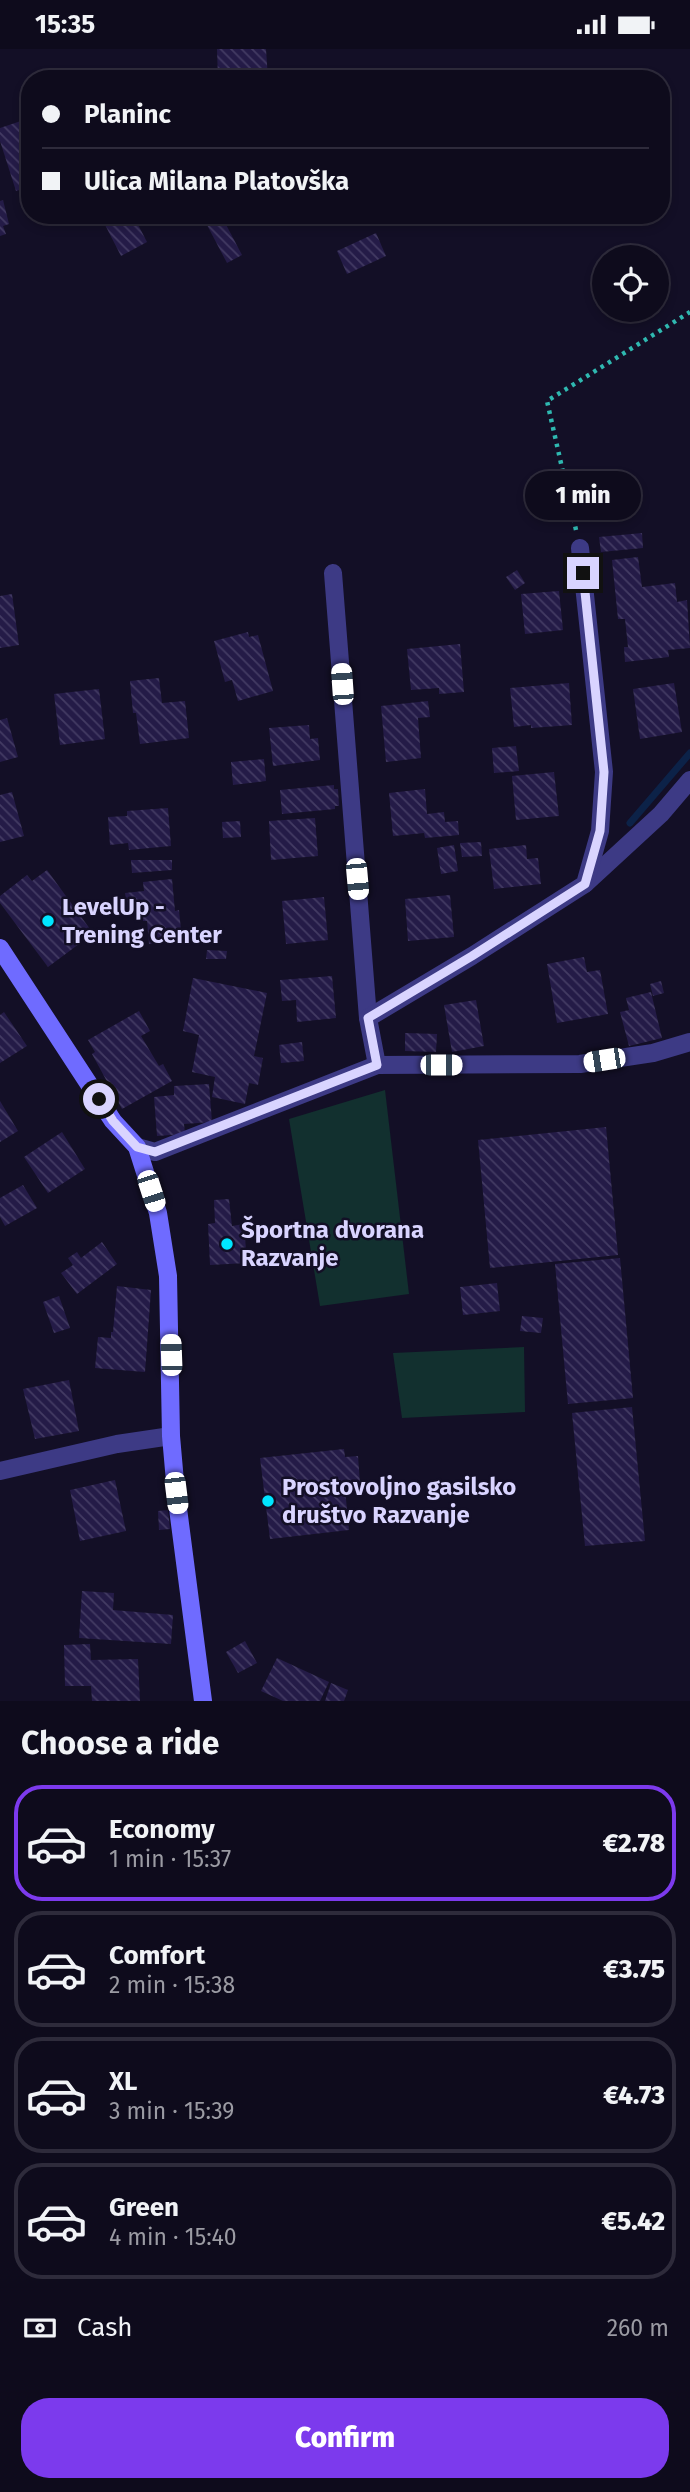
<!DOCTYPE html>
<meta charset="utf-8">
<style>
body{margin:0;font-family:"Fira Sans",sans-serif;background:#1c1929;color:#f1f3f6;height:100vh;display:flex;flex-direction:column;font-size:26px;white-space:nowrap}
*{box-sizing:border-box;margin:0}
p{font-size:23px;color:#9b9ba3}
.icon{flex:none;width:38px;height:38px;fill:none;stroke:currentColor;stroke-width:2;stroke-linecap:round;stroke-linejoin:round}
.map{position:relative;height:1652px;overflow:hidden}
.panel{display:flex;flex-direction:column;background:#0e0b1c;flex:1}
.panel>*{flex:none}
.top-card{position:absolute;left:21px;top:21px;width:649px;height:154px;border-radius:28px;box-shadow:0 4px 10px #0003,0 0 0 2px #2e2b3b;display:grid;align-content:center;height:154px;padding:0 21px;background:#0e0b1c}
.buttons{position:absolute;left:592px;top:196px;display:grid;gap:14px}
.buttons a{display:grid;place-items:center;width:77px;height:77px;border-radius:50%;background:#0e0b1c;box-shadow:0 4px 10px #0003,0 0 0 2px #2e2b3b;font-size:35px}
.end{position:absolute;width:32px;height:32px;margin:-16px;border:9px solid #d9d4ff;background:#111;box-shadow:0 0 0 4px #111}
.from{border-radius:50%}
.bubble{position:absolute;height:49px;border-radius:24px;background:#0e0b1c;box-shadow:0 4px 10px #0003,0 0 0 2px #2e2b3b;font-size:23px;font-weight:800;line-height:49px;text-align:center}
.car{position:absolute;width:21px;height:42px;margin:-21px -10px;border-radius:9px;box-shadow:0 0 5px 2px #0007;background:linear-gradient(#fff 24%,#345 0 40%,#fff 0 76%,#345 0 86%,#fff 0)}
.top-card b{display:flex;align-items:center;gap:24px;height:66px;font-size:26px}
.top-card b+b{border-top:2px solid #2e2b3b}
.top-card i{width:18px;height:18px;background:#f1f3f6}
ul{padding:0;list-style:none}
li{display:flex;align-items:center;gap:21px;height:116px;margin:0 14px 10px;padding:0 7px;border:4px solid #2e2b3b;border-radius:28px}
li div{flex:1}
li b{display:block;font-size:26px}
li em{font-style:normal;font-weight:800}
li.current{border-color:#7c3aed}
li>.icon{width:63px;height:63px;stroke-width:1.5}
h2{padding:0 21px;font-size:32px;line-height:84px}
.pay{display:flex;align-items:center;gap:18px;height:77px;padding:0 21px;font-size:26px}
.pay p{margin-inline-start:auto}
.cta{display:flex;gap:14px;margin-top:auto;padding:14px 21px}
.cta a{flex:1;height:80px;border-radius:28px;background:#7c3aed;color:#fff;font-size:28px;font-weight:800;line-height:80px;text-align:center}
.status{display:flex;justify-content:space-between;align-items:center;height:49px;padding:0 35px;background:#0e0b1c;direction:ltr}
.status svg{height:19px;fill:currentColor}
.map>svg:first-child{display:block}
.pitch{fill:#12302f}
.lines{fill:none;stroke-linecap:round;stroke-linejoin:round}
.stream{stroke:#0c2248;stroke-width:7}
.building{fill:url(#building-back-hatch)}
.path{stroke:#2fb8b0;stroke-width:4.5;stroke-dasharray:3.5 5;stroke-linecap:butt}
.street{stroke:#3d3a85;stroke-width:18}
.secondary{stroke:#6f6bff;stroke-width:18}
.route{stroke:#d9d4ff;stroke-width:9}
.poi-dot{fill:#00e5ff;stroke:#130f26;stroke-width:2.5}
.labels{text-anchor:middle;stroke-width:5;stroke-linejoin:round;paint-order:stroke}
.poi-label{font-size:24px;font-weight:bold;fill:#d9d4ff;stroke:#130f26;text-anchor:start}
</style>
<div class="status"><b>15:35</b><svg viewBox="0 0 49 12"><path d="M0 12V9h3v3zM5 12V6h3v6zM10 12V3h3v9zM15 12V0h3v12zM26 1h20v11H26zM47 4h2v5h-2z"/></svg></div>
<div class="map">
<svg width="690" height="1652" viewBox="0 0 690 1652">
<defs>
<pattern id="building-back-hatch" width="6" height="6" patternUnits="userSpaceOnUse" patternTransform="scale(1.75)"><rect width="6" height="6" fill="#241b47"/><path d="M-1 5l2 2M0 0l6 6M5-1l2 2" fill="none" stroke="#433b63"/></pattern>
</defs>
<rect width="100%" height="100%" fill="#130f26"/>
<!-- pitch -->
<g class="pitch">
<polygon points="385,1041 409,1245 320,1257 289,1070"/>
<polygon points="524,1298 525,1363 402,1369 393,1304"/>
</g>
<g class="lines">
<!-- stream -->
<polyline class="stream" points="630,774 690,704"/>
</g>
<!-- building -->
<g class="building">
<polygon points="217,0 266,0 268,30 218,30"/>
<polygon points="30,69 30,138 16,142 0,92 0,79"/>
<polygon points="3,151 9,175 3,177 6,185 0,187 0,152"/>
<polygon points="100,166 133,166 147,193 121,207"/>
<polygon points="222,168 242,206 227,214 207,176"/>
<polygon points="376,184 386,207 347,225 337,202"/>
<polygon points="642,484 643,499 601,503 599,488"/>
<polygon points="638,508 642,538 675,534 677,553 687,551 690,599 668,601 669,608 625,613 624,598 628,598 625,570 618,570 612,511"/>
<polygon points="517,521 525,534 515,541 506,528"/>
<polygon points="559,542 563,581 525,585 521,545"/>
<polygon points="12,545 19,596 0,599 0,547"/>
<polygon points="248,583 249,588 258,586 273,642 238,652 232,631 225,633 214,592"/>
<polygon points="460,595 464,643 439,645 439,639 411,641 407,600"/>
<polygon points="159,629 162,654 185,652 189,689 140,695 136,664 133,664 130,632"/>
<polygon points="569,634 572,676 531,679 531,676 514,678 510,639"/>
<polygon points="674,634 682,683 640,690 633,640"/>
<polygon points="99,640 105,690 60,696 54,645"/>
<polygon points="428,652 430,668 418,669 421,709 386,713 381,657"/>
<polygon points="7,669 18,708 0,713 0,671"/>
<polygon points="309,676 310,690 318,689 320,711 273,717 269,679"/>
<polygon points="516,697 519,722 494,724 492,699"/>
<polygon points="264,710 266,732 233,736 231,713"/>
<polygon points="554,723 559,767 516,771 512,727"/>
<polygon points="334,736 334,740 338,740 339,757 335,757 335,760 282,765 280,741"/>
<polygon points="425,740 427,765 444,763 445,773 458,772 459,786 425,789 424,784 393,787 389,744"/>
<polygon points="12,743 24,787 0,793 0,746"/>
<polygon points="168,759 171,797 129,801 128,794 110,796 108,768 127,767 127,762"/>
<polygon points="315,769 318,807 271,811 269,772"/>
<polygon points="240,772 241,788 223,789 222,773"/>
<polygon points="481,793 482,807 462,808 460,794"/>
<polygon points="454,796 458,822 441,825 437,799"/>
<polygon points="526,796 527,810 538,809 541,835 494,840 489,800"/>
<polygon points="131,811 172,811 172,821 132,824"/>
<polygon points="47,821 90,880 76,891 79,895 48,918 0,854 0,847 27,826 32,832"/>
<polygon points="172,830 175,862 179,861 182,891 149,895 147,872 143,872 142,864 128,866 125,844 144,842 143,833"/>
<polygon points="450,846 454,888 408,892 405,850"/>
<polygon points="324,848 328,891 286,895 282,852"/>
<polygon points="207,901 227,902 226,910 206,910"/>
<polygon points="584,908 587,923 600,921 608,965 557,974 547,915"/>
<polygon points="332,927 336,969 297,973 296,951 282,952 280,931"/>
<polygon points="193,929 267,944 254,1007 263,1009 258,1036 249,1034 245,1055 212,1048 215,1028 192,1023 199,986 183,982"/>
<polygon points="661,932 664,944 653,947 650,935"/>
<polygon points="651,943 662,989 629,997 620,963 629,961 626,949"/>
<polygon points="476,951 484,997 452,1003 444,956"/>
<polygon points="139,962 150,982 141,987 159,1017 163,1015 172,1032 122,1060 92,1005 95,1003 88,991"/>
<polygon points="4,963 27,997 0,1014 0,966"/>
<polygon points="405,984 437,985 436,1003 405,1002"/>
<polygon points="302,993 304,1012 281,1014 279,996"/>
<polygon points="209,1035 212,1073 184,1075 185,1085 157,1087 154,1048 174,1046 174,1037"/>
<polygon points="0,1052 18,1082 0,1093"/>
<polygon points="606,1078 618,1206 490,1219 478,1091"/>
<polygon points="62,1083 85,1120 48,1144 24,1108"/>
<polygon points="23,1136 37,1159 5,1177 0,1168 0,1149"/>
<polygon points="229,1150 232,1177 244,1175 247,1214 210,1216 208,1175 215,1174 214,1151"/>
<polygon points="102,1193 117,1215 77,1245 61,1224 73,1216 68,1209 77,1203 81,1209"/>
<polygon points="620,1209 633,1349 568,1355 555,1215"/>
<polygon points="497,1234 500,1262 463,1266 460,1238"/>
<polygon points="117,1237 151,1241 145,1323 95,1319 98,1288 111,1289 111,1283 113,1283"/>
<polygon points="59,1247 70,1279 54,1284 43,1253"/>
<polygon points="522,1267 543,1269 541,1284 520,1282"/>
<polygon points="69,1331 79,1382 35,1390 23,1340"/>
<polygon points="632,1358 645,1492 585,1497 572,1364"/>
<polygon points="344,1400 345,1408 358,1407 360,1434 311,1438 312,1444 345,1440 349,1481 270,1490 260,1409"/>
<polygon points="115,1431 126,1482 80,1492 70,1441"/>
<polygon points="168,1461 170,1480 159,1481 158,1462"/>
<polygon points="82,1542 114,1544 113,1561 173,1566 171,1595 79,1589"/>
<polygon points="245,1592 257,1614 238,1624 226,1603"/>
<polygon points="90,1595 91,1611 138,1610 140,1652 92,1652 91,1637 65,1637 64,1596"/>
<polygon points="277,1609 329,1633 320,1652 283,1652 261,1642"/>
<polygon points="331,1634 348,1641 344,1652 325,1652"/>
</g>
<g class="lines">
<!-- path -->
<polyline class="path" points="576,481 547,352 690,263"/>
<!-- street -->
<g class="street">
<polyline points="333,524 368,969 377,1016"/>
<polyline points="585,835 661,765 690,731"/>
<polyline points="368,969 472,907 585,835 600,782 604,723 580,499"/>
<polyline points="137,1098 155,1103 377,1016 580,1015 653,1004 690,993"/>
<polyline points="0,1422 117,1395 171,1387"/>
</g>
<!-- secondary -->
<polyline class="secondary" points="0,899 113,1072 137,1098 158,1164 168,1227 171,1387 176,1444 203,1652"/>
</g>
<g class="lines">
<!-- route -->
<polyline class="route" points="99,1050 113,1072 137,1098 155,1103 377,1016 368,969 472,907 585,835 600,782 604,723 583,524"/>
</g>
<!-- markers -->
<g class="poi-dot">
<circle cx="48" cy="872" r="7"/>
<circle cx="227" cy="1195" r="7"/>
<circle cx="268" cy="1452" r="7"/>
</g>
<g class="labels">
<!-- poi labels -->
<g class="poi-label">
<text x="62" y="866">LevelUp -<tspan x="62" dy="28">Trening Center</tspan></text>
<text x="241" y="1189">Športna dvorana<tspan x="241" dy="28">Razvanje</tspan></text>
<text x="282" y="1446">Prostovoljno gasilsko<tspan x="282" dy="28">društvo Razvanje</tspan></text>
</g>
</g>
</svg>
<div class="buttons">
<a><svg class="icon" aria-label="locate" viewBox="0 0 24 24"><circle cx="12" cy="12" r="6"/><path d="M12 2v4M12 18v4M2 12h4M18 12h4"/></svg></a>
</div>
<i class="end from" style="left:99px;top:1050px"></i>
<i class="end" style="left:583px;top:524px"></i>
<div class="bubble" style="left:525px;top:422px;width:116px">1 min</div>
<i class="car" style="left:342px;top:635px;rotate:356deg"></i>
<i class="car" style="left:357px;top:830px;rotate:175deg"></i>
<i class="car" style="left:604px;top:1011px;rotate:261deg"></i>
<i class="car" style="left:441px;top:1016px;rotate:90deg"></i>
<i class="car" style="left:151px;top:1142px;rotate:162deg"></i>
<i class="car" style="left:171px;top:1306px;rotate:358deg"></i>
<i class="car" style="left:176px;top:1444px;rotate:173deg"></i>
<div class="top-card">
<b><i class="from"></i>Planinc</b>
<b><i></i>Ulica Milana Platovška</b>
</div>
</div>
<section class="panel">
<h2>Choose a ride</h2>
<ul>
<li class="current"><svg class="icon" aria-label="car" viewBox="0 0 24 24"><path d="M5 17H2v-5l4-1 3-4h7l3 4 3 1v5h-3M9 17h6M6 11h13"/><circle cx="7" cy="17" r="2"/><circle cx="17" cy="17" r="2"/></svg><div><b>Economy</b><p>1 min · 15:37</p></div><em>€2.78</em></li>
<li><svg class="icon" aria-label="car" viewBox="0 0 24 24"><path d="M5 17H2v-5l4-1 3-4h7l3 4 3 1v5h-3M9 17h6M6 11h13"/><circle cx="7" cy="17" r="2"/><circle cx="17" cy="17" r="2"/></svg><div><b>Comfort</b><p>2 min · 15:38</p></div><em>€3.75</em></li>
<li><svg class="icon" aria-label="car" viewBox="0 0 24 24"><path d="M5 17H2v-5l4-1 3-4h7l3 4 3 1v5h-3M9 17h6M6 11h13"/><circle cx="7" cy="17" r="2"/><circle cx="17" cy="17" r="2"/></svg><div><b>XL</b><p>3 min · 15:39</p></div><em>€4.73</em></li>
<li><svg class="icon" aria-label="car" viewBox="0 0 24 24"><path d="M5 17H2v-5l4-1 3-4h7l3 4 3 1v5h-3M9 17h6M6 11h13"/><circle cx="7" cy="17" r="2"/><circle cx="17" cy="17" r="2"/></svg><div><b>Green</b><p>4 min · 15:40</p></div><em>€5.42</em></li>
</ul>
<div class="pay"><svg class="icon" aria-label="cash" viewBox="0 0 24 24"><path d="M3 7h18v10H3z"/><circle cx="12" cy="12" r="2"/></svg>Cash<p>260 m</p></div>
<div class="cta"><a>Confirm</a></div>
</section>
